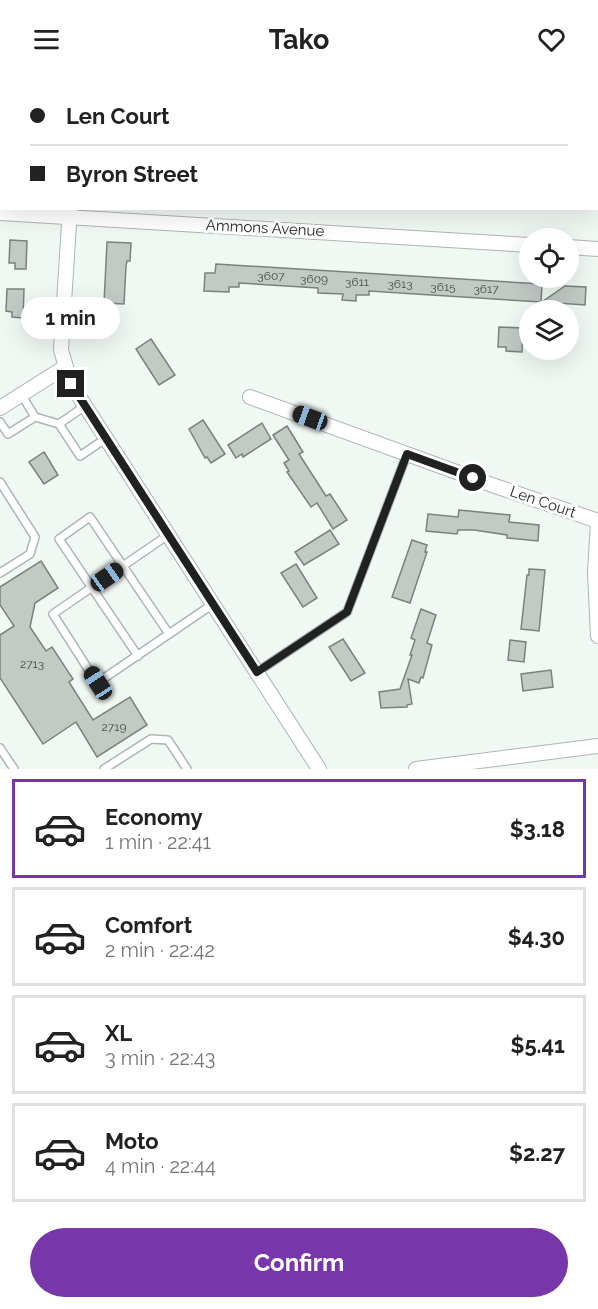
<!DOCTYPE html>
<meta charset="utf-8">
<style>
body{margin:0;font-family:Raleway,sans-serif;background:#f2f2f2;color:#222;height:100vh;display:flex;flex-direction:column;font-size:22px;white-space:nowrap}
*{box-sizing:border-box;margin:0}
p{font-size:20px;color:#767676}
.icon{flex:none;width:33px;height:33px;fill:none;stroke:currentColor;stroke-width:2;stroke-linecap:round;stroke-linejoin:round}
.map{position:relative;height:691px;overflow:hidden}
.panel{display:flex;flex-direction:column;background:#fff;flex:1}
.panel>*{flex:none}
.hud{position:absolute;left:0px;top:0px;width:598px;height:132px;box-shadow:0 6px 24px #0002;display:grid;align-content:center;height:132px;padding:0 30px;background:#fff}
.buttons{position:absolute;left:519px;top:150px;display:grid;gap:12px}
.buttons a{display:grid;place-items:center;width:60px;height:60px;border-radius:50%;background:#fff;box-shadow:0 6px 24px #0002;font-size:30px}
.end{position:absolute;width:27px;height:27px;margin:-14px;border:8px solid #1f2220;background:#fff;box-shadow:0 0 0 3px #fff}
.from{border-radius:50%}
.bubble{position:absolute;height:42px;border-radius:21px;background:#fff;box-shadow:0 6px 24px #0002;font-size:20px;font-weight:700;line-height:42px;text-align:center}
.car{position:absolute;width:18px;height:36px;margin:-18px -9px;border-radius:8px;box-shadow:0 0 4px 2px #0007;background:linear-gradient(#222 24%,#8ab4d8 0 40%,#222 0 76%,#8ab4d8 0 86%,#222 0)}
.hud b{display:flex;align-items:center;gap:21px;height:57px;font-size:22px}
.hud b+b{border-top:2px solid #e0e0e0}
.hud i{width:15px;height:15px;background:#222}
ul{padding:10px 0 0;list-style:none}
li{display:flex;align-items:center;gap:18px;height:99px;margin:0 12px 9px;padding:0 18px;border:3px solid #e0e0e0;border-radius:0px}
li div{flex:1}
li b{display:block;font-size:22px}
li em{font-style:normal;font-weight:700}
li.current{border-color:#7736aa}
li>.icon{width:54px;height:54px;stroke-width:1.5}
.cta{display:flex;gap:12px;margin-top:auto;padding:12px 30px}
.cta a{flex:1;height:69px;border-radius:36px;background:#7736aa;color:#fff;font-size:24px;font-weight:700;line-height:69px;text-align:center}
header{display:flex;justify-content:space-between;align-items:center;height:78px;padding:0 30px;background:#fff;font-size:27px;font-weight:700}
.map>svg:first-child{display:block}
.building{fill:#c2cac5;stroke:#7b827e;stroke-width:1.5}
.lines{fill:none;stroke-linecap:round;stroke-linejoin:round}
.lane-casing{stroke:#aeb6b1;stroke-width:10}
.street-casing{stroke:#aeb6b1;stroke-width:16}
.lane{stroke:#fff;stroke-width:7}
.street{stroke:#fff;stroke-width:14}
.route{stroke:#1f2220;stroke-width:8}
.labels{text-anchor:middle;stroke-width:6;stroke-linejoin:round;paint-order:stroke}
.number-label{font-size:12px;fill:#484c49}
.street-label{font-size:15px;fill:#1f2220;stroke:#fff}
</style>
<header><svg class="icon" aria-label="menu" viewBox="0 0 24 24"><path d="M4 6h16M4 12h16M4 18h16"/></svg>Tako<svg class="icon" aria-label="heart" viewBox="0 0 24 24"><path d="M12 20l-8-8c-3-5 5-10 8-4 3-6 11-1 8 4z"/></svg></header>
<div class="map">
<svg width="598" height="691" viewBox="0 0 598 691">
<rect width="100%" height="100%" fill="#f0f8f3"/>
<!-- building -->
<g class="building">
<polygon points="10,162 27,163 26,191 15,191 15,185 9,185"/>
<polygon points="107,164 131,165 130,183 127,183 126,188 124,226 104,225"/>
<polygon points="216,186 542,206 541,224 369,213 369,217 356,217 356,223 342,222 343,216 318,215 318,210 239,205 239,209 229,209 229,214 204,213 205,195 215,195"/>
<polygon points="565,208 586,209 585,227 542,224"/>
<polygon points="7,211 24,211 23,240 12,239 12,234 6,233"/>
<polygon points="499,249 523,250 522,274 506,273 506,269 498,269"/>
<polygon points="151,261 175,297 159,307 136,271"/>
<polygon points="203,342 225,376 211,385 207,379 205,380 189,351"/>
<polygon points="262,345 271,361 243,379 242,376 236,380 228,367"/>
<polygon points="287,348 303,374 299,376 326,418 330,416 347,442 333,451 317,425 311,429 287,394 289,393 284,385 289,382 273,357"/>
<polygon points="44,374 58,397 44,406 29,384"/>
<polygon points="459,432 510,437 509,444 539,447 538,463 507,460 507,457 474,452 458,452 457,456 426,453 428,436 458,439"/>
<polygon points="330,452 339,466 304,487 295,474"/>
<polygon points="412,462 427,467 425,474 427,474 410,525 392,519"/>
<polygon points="41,483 58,510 35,525 30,549 46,573 52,569 73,601 69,604 93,642 130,619 147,647 97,679 76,644 43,666 0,600 0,557 14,548 0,527 0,509"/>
<polygon points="296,486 317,520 303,529 281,495"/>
<polygon points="529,491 545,492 539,553 521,551 527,497 529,497"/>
<polygon points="421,531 436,537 427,565 432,567 423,600 421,599 419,605 408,601 412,626 407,627 407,629 381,630 379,614 400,611 412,577 410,577 415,562 411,560"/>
<polygon points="343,561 365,595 351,603 329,569"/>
<polygon points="510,562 526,564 524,584 508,582"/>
<polygon points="551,592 553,609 523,613 521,596"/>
</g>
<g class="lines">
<!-- lane casing -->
<g class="lane-casing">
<g id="lane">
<polyline points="35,339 59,346 85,328"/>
<polyline points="0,344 8,356 35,339 21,316"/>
<polyline points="59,346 80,378 105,361"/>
<polyline points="0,404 35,459 30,476 0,495"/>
<polyline points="168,457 53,536 97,605 213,526"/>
<polyline points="138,578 59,461 90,439 169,556"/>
<polyline points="257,594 347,534 407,376"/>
<polyline points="0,670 14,691"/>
<polyline points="104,691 151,661 168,662 187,691"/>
</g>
</g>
<!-- street casing -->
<g class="street-casing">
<g id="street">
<polyline points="78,2 78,0"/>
<polyline points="70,130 61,272 71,306 319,691"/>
<polyline points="0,135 530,167"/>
<polyline points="568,169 598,171"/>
<polyline points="250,319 495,408 598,443"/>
<polyline points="0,330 65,289"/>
<polyline points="598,444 595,495 598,558"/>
<polyline points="416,691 598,668"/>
</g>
</g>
<!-- lane -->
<use href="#lane" class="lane"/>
<!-- street -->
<use href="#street" class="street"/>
</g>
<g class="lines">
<!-- route -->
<polyline class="route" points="71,306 257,594 347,534 407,376 473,400"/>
</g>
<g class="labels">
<!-- number labels -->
<g class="number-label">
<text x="271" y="202">3607</text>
<text x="314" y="205">3609</text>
<text x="357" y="208">3611</text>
<text x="400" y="210">3613</text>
<text x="443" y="213">3615</text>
<text x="486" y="215">3617</text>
<text x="32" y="590">2713</text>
<text x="114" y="653">2719</text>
</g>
<!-- street labels -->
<g class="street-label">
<text transform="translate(265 150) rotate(3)" y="5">Ammons Avenue</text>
<text transform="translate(543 424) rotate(19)" y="5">Len Court</text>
</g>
</g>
</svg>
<div class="buttons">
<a><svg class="icon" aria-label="locate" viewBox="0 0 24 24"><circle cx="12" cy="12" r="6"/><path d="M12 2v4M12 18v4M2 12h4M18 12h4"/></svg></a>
<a><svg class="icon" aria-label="layers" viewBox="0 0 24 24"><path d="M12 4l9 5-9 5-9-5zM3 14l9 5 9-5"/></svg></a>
</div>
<i class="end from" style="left:473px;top:400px"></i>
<i class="end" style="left:71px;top:306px"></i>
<div class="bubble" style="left:21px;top:219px;width:99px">1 min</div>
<i class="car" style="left:310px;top:340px;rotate:290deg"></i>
<i class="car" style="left:107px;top:499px;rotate:55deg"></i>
<i class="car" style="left:98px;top:605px;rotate:327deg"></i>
<div class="hud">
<b><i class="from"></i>Len Court</b>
<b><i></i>Byron Street</b>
</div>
</div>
<section class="panel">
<ul>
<li class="current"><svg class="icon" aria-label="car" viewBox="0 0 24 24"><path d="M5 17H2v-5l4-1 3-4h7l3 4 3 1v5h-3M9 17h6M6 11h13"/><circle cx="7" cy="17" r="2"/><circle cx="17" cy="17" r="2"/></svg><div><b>Economy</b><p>1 min · 22:41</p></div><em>$3.18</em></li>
<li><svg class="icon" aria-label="car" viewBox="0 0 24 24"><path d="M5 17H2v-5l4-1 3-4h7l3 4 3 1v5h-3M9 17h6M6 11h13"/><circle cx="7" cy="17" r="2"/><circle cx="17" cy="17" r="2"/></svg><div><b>Comfort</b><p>2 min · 22:42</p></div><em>$4.30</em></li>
<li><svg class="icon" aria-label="car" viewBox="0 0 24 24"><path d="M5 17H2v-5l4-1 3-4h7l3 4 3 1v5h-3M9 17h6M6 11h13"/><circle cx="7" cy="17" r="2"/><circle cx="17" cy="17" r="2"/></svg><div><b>XL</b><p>3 min · 22:43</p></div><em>$5.41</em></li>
<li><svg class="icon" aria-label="car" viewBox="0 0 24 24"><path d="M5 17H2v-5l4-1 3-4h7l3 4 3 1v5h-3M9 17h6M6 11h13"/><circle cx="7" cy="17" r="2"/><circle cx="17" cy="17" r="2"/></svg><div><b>Moto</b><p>4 min · 22:44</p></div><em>$2.27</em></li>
</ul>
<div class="cta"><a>Confirm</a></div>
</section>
